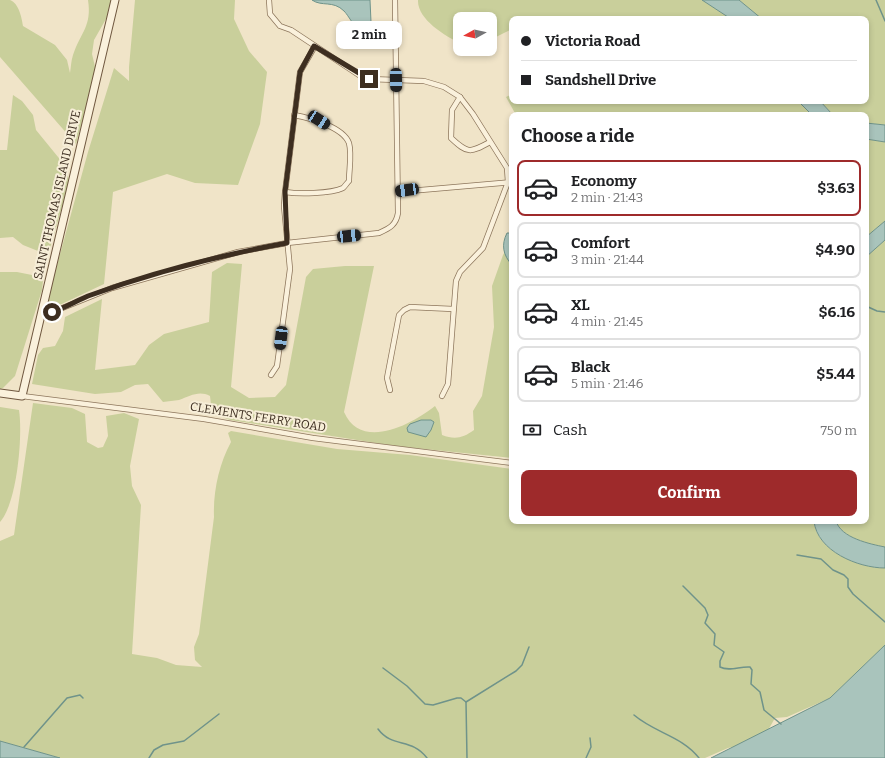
<!DOCTYPE html>
<meta charset="utf-8">
<style>
body{margin:0;font-family:Bitter,serif;background:#f2f2f2;color:#202124;height:100vh;display:flex;flex-direction:column;font-size:15px;white-space:nowrap}
*{box-sizing:border-box;margin:0}
p{font-size:13px;color:#757577}
.icon{flex:none;width:22px;height:22px;fill:none;stroke:currentColor;stroke-width:2;stroke-linecap:round;stroke-linejoin:round}
.map{position:relative;flex:1;overflow:hidden}
.drawer{position:absolute;left:509px;top:112px;width:360px;height:412px;display:flex;flex-direction:column;background:#fff;border-radius:8px;box-shadow:0 2px 6px #0003}
.drawer>*{flex:none}
.guide{position:absolute;left:509px;top:16px;width:360px;height:88px;border-radius:8px;box-shadow:0 2px 6px #0003;display:grid;align-content:center;height:88px;padding:0 12px;background:#fff}
.needle{width:26px;rotate:262deg}
.buttons{position:absolute;left:453px;top:12px;display:grid;gap:8px}
.buttons a{display:grid;place-items:center;width:44px;height:44px;border-radius:8px;background:#fff;box-shadow:0 2px 6px #0003;font-size:20px}
.end{position:absolute;width:18px;height:18px;margin:-9px;border:5px solid #3d2e20;background:#fff;box-shadow:0 0 0 2px #fff}
.from{border-radius:50%}
.bubble{position:absolute;height:28px;border-radius:8px;background:#fff;box-shadow:0 2px 6px #0003;font-size:13px;font-weight:700;line-height:28px;text-align:center}
.car{position:absolute;width:12px;height:24px;margin:-12px -6px;border-radius:5px;box-shadow:0 0 3px 1px #0007;background:linear-gradient(#222 24%,#8ab4d8 0 40%,#222 0 76%,#8ab4d8 0 86%,#222 0)}
.guide b{display:flex;align-items:center;gap:14px;height:38px;font-size:15px}
.guide b+b{border-top:1px solid #e0e0e0}
.guide i{width:10px;height:10px;background:#202124}
ul{padding:0;list-style:none}
li{display:flex;align-items:center;gap:12px;height:56px;margin:0 8px 6px;padding:0 4px;border:2px solid #e0e0e0;border-radius:8px}
li div{flex:1}
li b{display:block;font-size:15px}
li em{font-style:normal;font-weight:700}
li.on{border-color:#9e2a2b}
li>.icon{width:36px;height:36px;stroke-width:1.5}
h2{padding:0 12px;font-size:18px;line-height:48px}
.pay{display:flex;align-items:center;gap:10px;height:44px;padding:0 12px;font-size:15px}
.pay p{margin-inline-start:auto}
.cta{display:flex;gap:8px;margin-top:auto;padding:8px 12px}
.cta a{flex:1;height:46px;border-radius:8px;background:#9e2a2b;color:#fff;font-size:16px;font-weight:700;line-height:46px;text-align:center}
.map>svg:first-child{display:block}
.green{fill:#c9cf9b}
.water{fill:#a9c4bc;stroke:#6f938a}
.lines{fill:none;stroke-linecap:round;stroke-linejoin:round}
.stream{stroke:#6f938a;stroke-width:1.5}
.minor-casing{stroke:#8d765c;stroke-width:6}
.secondary-casing{stroke:#6f573f;stroke-width:9}
.minor{stroke:#faf1dc;stroke-width:4.5}
.secondary{stroke:#faf1dc;stroke-width:7}
.route{stroke:#3d2e20;stroke-width:5}
.labels{text-anchor:middle;stroke-width:4;stroke-linejoin:round;paint-order:stroke}
.street-label{font-size:12px;fill:#3d2e20;stroke:#f7eed8}
</style>
<div class="map">
<svg width="885" height="758" viewBox="0 0 885 758">
<rect width="100%" height="100%" fill="#f0e4c8"/>
<!-- green -->
<g class="green">
<path d="M 0,0 C 3,0 8,0 10,0 C 19,3 22,19 23,26 L 55,45 L 67,60 L 70,73 C 71,67 71,61 73,55 C 81,32 92,26 88,0 L 114,0 L 110,12 L 94,40 L 92,54 L 96,71 L 76,144 L 0,57 Z"/>
<polygon points="135,0 235,0 234,19 249,51 267,72 260,124 238,185 195,183 167,174 113,192 104,284 49,310 45,309 88,152 114,68 129,81 129,67"/>
<path d="M 418,0 L 702,0 L 731,19 L 512,19 L 512,29 L 490,40 L 490,19 L 460,19 L 460,43 C 445,36 417,19 418,0 Z"/>
<polygon points="739,0 885,0 885,125 866,123 866,115 832,114 820,101 866,101 866,19 762,19"/>
<polygon points="512,94 512,101 798,101 812,115 516,115 506,97"/>
<polygon points="13,95 22,101 33,115 36,130 67,168 69,183 48,255 23,245 13,237 0,238 0,150 7,150"/>
<polygon points="866,139 885,142 885,221 866,237"/>
<path d="M 512,240 L 512,458 L 395,446 L 230,420 L 212,413 L 210,396 C 199,390 190,396 179,400 C 174,401 168,401 163,402 L 148,384 L 135,385 L 121,392 L 95,394 L 32,384 L 38,355 L 43,348 L 55,346 L 63,331 L 65,317 L 102,299 L 95,370 L 135,365 L 149,345 L 164,334 L 209,322 L 212,272 L 227,263 L 242,264 L 231,387 L 249,398 L 275,397 L 286,385 L 306,277 L 313,269 L 345,266 L 374,266 L 344,412 C 361,451 411,425 435,406 L 439,413 L 442,435 C 455,440 463,438 474,430 L 473,411 L 482,396 L 494,327 L 492,286 L 503,255 Z"/>
<path d="M 885,240 L 885,547 C 870,544 841,538 836,521 L 866,521 L 866,257 Z"/>
<polygon points="0,272 17,272 42,277 43,280 42,290 15,376 3,388 0,389"/>
<path d="M 33,403 L 72,408 L 85,414 L 87,442 L 98,448 L 103,447 L 108,436 L 106,416 L 124,413 L 139,419 L 130,466 L 132,486 L 141,505 L 132,654 L 157,658 L 176,665 L 202,667 L 195,660 L 194,647 L 199,634 L 214,517 C 213,492 219,464 231,442 L 228,433 L 231,431 L 337,449 L 410,455 L 512,469 L 512,521 L 814,521 C 816,551 859,568 885,568 L 885,645 L 830,698 L 787,717 L 775,718 L 767,732 L 746,744 L 728,748 L 705,758 L 60,758 L 0,741 L 0,541 L 14,535 Z"/>
<path d="M 0,407 L 19,410 C 23,436 17,503 0,522 Z"/>
</g>
<!-- water -->
<g class="water">
<path d="M 312,0 L 370,0 L 371,22 L 366,33 C 357,34 350,17 344,11 C 333,0 322,7 312,0 Z"/>
<polygon points="702,0 739,0 762,19 731,19"/>
<polygon points="798,101 820,101 832,114 835,115 812,115"/>
<polygon points="866,123 885,125 885,142 866,139"/>
<polygon points="885,221 885,240 866,257 866,237"/>
<path d="M 507,233 L 512,233 L 512,265 C 503,255 501,245 507,233 Z"/>
<polygon points="421,420 431,420 434,422 431,430 426,437 408,432 407,428 410,424"/>
<path d="M 814,521 L 836,521 C 841,538 870,544 885,547 L 885,568 C 858,568 817,551 814,521 Z"/>
<polygon points="885,645 885,758 711,758 830,698"/>
<polygon points="0,741 60,758 0,758"/>
</g>
<g class="lines">
<!-- stream -->
<g class="stream">
<polyline points="876,0 885,21"/>
<polyline points="866,306 877,311 885,312"/>
<polyline points="797,555 821,559 833,570 844,575 848,579 848,587 853,594 885,622"/>
<path d="M 683,586 L 705,608 L 708,615 L 705,623 L 715,634 L 714,645 L 724,652 L 720,661 L 720,667 C 729,672 740,666 750,667 L 752,670 L 751,684 L 760,692 L 764,710 L 781,724"/>
<polyline points="383,668 407,686 425,704 433,705 457,698 461,698 466,702 467,758"/>
<polyline points="466,702 516,671 522,665 529,647"/>
<path d="M 634,715 C 655,733 682,736 699,758"/>
<path d="M 378,729 C 393,749 411,737 427,758"/>
<polyline points="24,747 67,698 80,695 83,698"/>
<polyline points="149,758 154,750 163,745 184,741 219,714"/>
<polyline points="586,758 591,747 590,738"/>
</g>
<!-- minor casing -->
<g class="minor-casing">
<g id="minor">
<polyline points="269,0 270,14 280,26 291,30 359,75 369,79 424,81 444,87 460,97 473,114 507,168 508,182 483,248 460,272 456,281 448,384 442,396"/>
<path d="M 460,97 L 452,110 L 451,138 C 468,154 470,153 490,142"/>
<path d="M 285,192 C 298,194 330,194 343,188 C 345,186 347,183 349,181 C 349,170 352,154 349,143 C 343,127 310,118 294,115"/>
<polyline points="398,192 512,182"/>
<path d="M 40,317 L 112,288 L 238,252 L 287,243 L 379,233 C 390,228 396,225 398,213 L 395,0"/>
<polyline points="271,375 277,366 290,269 284,206 285,192 300,72 315,46"/>
<polyline points="390,390 387,378 399,315 404,310 410,307 453,309"/>
<polyline points="22,396 204,419 313,438 512,463"/>
</g>
</g>
<!-- secondary casing -->
<g class="secondary-casing">
<polyline id="secondary" points="0,393 22,396 115,0"/>
</g>
<!-- minor -->
<use href="#minor" class="minor"/>
<!-- secondary -->
<use href="#secondary" class="secondary"/>
</g>
<g class="lines">
<!-- route -->
<path class="route" d="M 52,312 C 64,308 76,301 88,296 C 151,273 221,255 287,243 L 285,192 L 300,72 L 314,46 L 369,79"/>
</g>
<g class="labels">
<!-- street labels -->
<g class="street-label">
<text transform="translate(57 195) rotate(-77)" y="4">SAINT THOMAS ISLAND DRIVE</text>
<text transform="translate(258 417) rotate(9)" y="4">CLEMENTS FERRY ROAD</text>
</g>
</g>
</svg>
<div class="buttons">
<a><svg class="needle" viewBox="-14 -14 28 28"><path d="M0-13l5 13h-10z" fill="#e53935"/><path d="M0 13l5-13h-10z" fill="#757577"/></svg></a>
</div>
<i class="end from" style="left:52px;top:312px"></i>
<i class="end" style="left:369px;top:79px"></i>
<div class="bubble" style="left:336px;top:21px;width:66px">2 min</div>
<i class="car" style="left:396px;top:80px;rotate:179deg"></i>
<i class="car" style="left:319px;top:120px;rotate:123deg"></i>
<i class="car" style="left:407px;top:190px;rotate:262deg"></i>
<i class="car" style="left:349px;top:236px;rotate:84deg"></i>
<i class="car" style="left:281px;top:338px;rotate:187deg"></i>
<div class="guide">
<b><i class="from"></i>Victoria Road</b>
<b><i></i>Sandshell Drive</b>
</div>
<section class="drawer">
<h2>Choose a ride</h2>
<ul>
<li class="on"><svg class="icon" aria-label="car" viewBox="0 0 24 24"><path d="M5 17H2v-5l4-1 3-4h7l3 4 3 1v5h-3M9 17h6M6 11h13"/><circle cx="7" cy="17" r="2"/><circle cx="17" cy="17" r="2"/></svg><div><b>Economy</b><p>2 min · 21:43</p></div><em>$3.63</em></li>
<li><svg class="icon" aria-label="car" viewBox="0 0 24 24"><path d="M5 17H2v-5l4-1 3-4h7l3 4 3 1v5h-3M9 17h6M6 11h13"/><circle cx="7" cy="17" r="2"/><circle cx="17" cy="17" r="2"/></svg><div><b>Comfort</b><p>3 min · 21:44</p></div><em>$4.90</em></li>
<li><svg class="icon" aria-label="car" viewBox="0 0 24 24"><path d="M5 17H2v-5l4-1 3-4h7l3 4 3 1v5h-3M9 17h6M6 11h13"/><circle cx="7" cy="17" r="2"/><circle cx="17" cy="17" r="2"/></svg><div><b>XL</b><p>4 min · 21:45</p></div><em>$6.16</em></li>
<li><svg class="icon" aria-label="car" viewBox="0 0 24 24"><path d="M5 17H2v-5l4-1 3-4h7l3 4 3 1v5h-3M9 17h6M6 11h13"/><circle cx="7" cy="17" r="2"/><circle cx="17" cy="17" r="2"/></svg><div><b>Black</b><p>5 min · 21:46</p></div><em>$5.44</em></li>
</ul>
<div class="pay"><svg class="icon" aria-label="cash" viewBox="0 0 24 24"><path d="M3 7h18v10H3z"/><circle cx="12" cy="12" r="2"/></svg>Cash<p>750 m</p></div>
<div class="cta"><a>Confirm</a></div>
</section>
</div>
